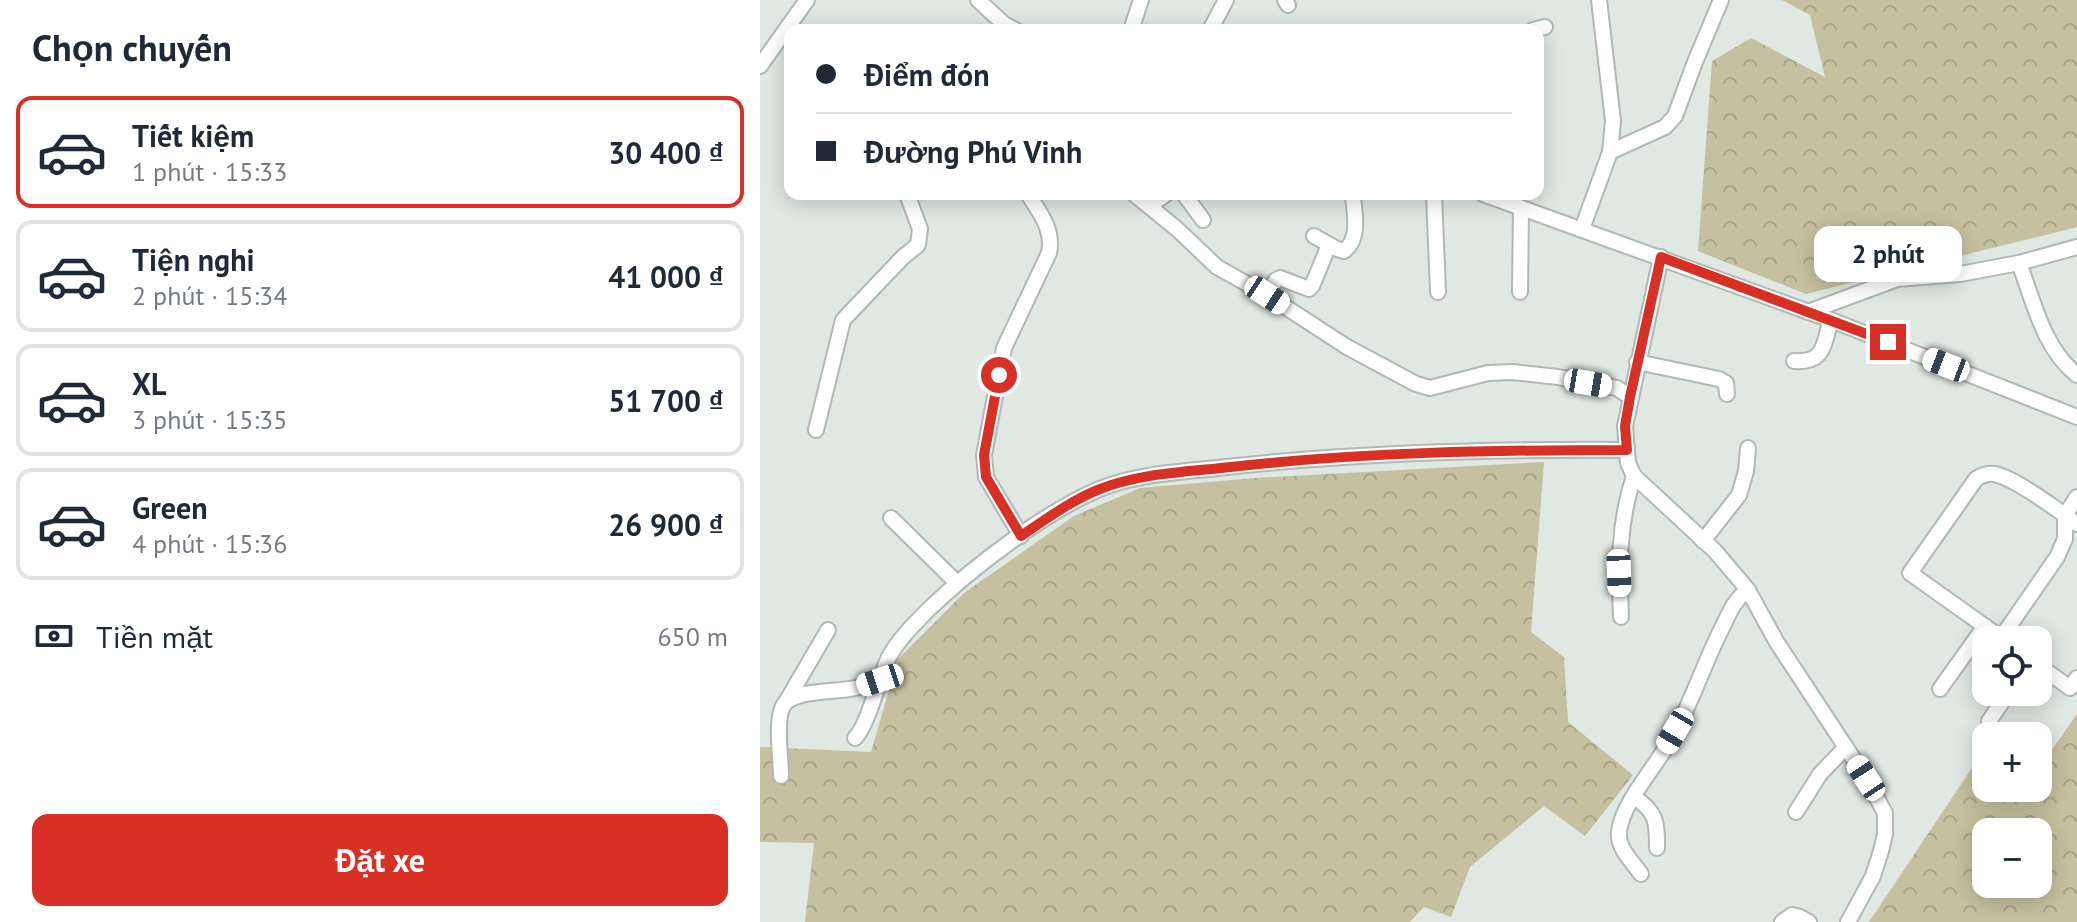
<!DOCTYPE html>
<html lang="vi">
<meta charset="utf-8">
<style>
body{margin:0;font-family:"PT Sans",sans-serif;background:#f2f2f3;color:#1f2937;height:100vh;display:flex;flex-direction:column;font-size:30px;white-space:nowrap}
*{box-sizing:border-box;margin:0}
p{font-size:26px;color:#747a83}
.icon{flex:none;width:44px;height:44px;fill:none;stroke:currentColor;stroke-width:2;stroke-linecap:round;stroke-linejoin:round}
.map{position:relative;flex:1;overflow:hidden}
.side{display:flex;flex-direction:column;background:#fff;width:760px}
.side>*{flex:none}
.hud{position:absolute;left:24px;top:24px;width:760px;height:176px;border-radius:16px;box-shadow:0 4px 20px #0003;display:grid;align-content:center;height:176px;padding:0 32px;background:#fff}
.tools{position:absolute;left:1212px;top:626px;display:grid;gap:16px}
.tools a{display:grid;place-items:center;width:80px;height:80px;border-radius:16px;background:#fff;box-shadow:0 4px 20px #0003;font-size:40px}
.end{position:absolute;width:36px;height:36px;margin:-18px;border:10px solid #d93025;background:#fff;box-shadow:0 0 0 4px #fff}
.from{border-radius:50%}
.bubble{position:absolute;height:56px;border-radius:16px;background:#fff;box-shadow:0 4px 20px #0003;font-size:26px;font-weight:700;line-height:56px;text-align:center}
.car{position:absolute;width:24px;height:48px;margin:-24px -12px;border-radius:10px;box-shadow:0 0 6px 2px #0007;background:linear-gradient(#fff 24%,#345 0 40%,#fff 0 76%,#345 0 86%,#fff 0)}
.hud b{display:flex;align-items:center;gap:28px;height:76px;font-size:30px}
.hud b+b{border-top:2px solid #e0e1e3}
.hud i{width:20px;height:20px;background:#1f2937}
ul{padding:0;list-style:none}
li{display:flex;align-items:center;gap:24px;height:112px;margin:0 16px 12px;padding:0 16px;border:4px solid #e0e1e3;border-radius:16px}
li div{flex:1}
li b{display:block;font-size:30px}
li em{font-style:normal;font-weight:700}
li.on{border-color:#d93025}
li>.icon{width:72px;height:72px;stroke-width:1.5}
h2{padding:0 32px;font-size:36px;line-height:96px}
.pay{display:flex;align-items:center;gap:20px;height:88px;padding:0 32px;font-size:30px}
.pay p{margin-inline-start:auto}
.cta{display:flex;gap:16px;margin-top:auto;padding:16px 32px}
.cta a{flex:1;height:92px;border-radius:16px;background:#d93025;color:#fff;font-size:32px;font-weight:700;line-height:92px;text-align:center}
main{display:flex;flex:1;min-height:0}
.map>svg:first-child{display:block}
.forest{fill:url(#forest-crowns);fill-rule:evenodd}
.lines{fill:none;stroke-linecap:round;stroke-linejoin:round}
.minor-casing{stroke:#b0b9b4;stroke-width:18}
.minor{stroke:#fff;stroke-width:14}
.route{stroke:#d93025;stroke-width:10}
</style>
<main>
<section class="side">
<h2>Chọn chuyến</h2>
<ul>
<li class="on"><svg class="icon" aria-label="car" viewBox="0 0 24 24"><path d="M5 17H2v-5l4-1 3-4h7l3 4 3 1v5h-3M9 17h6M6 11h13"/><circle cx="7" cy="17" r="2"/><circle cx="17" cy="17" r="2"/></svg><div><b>Tiết kiệm</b><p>1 phút · 15:33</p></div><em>30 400 ₫</em></li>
<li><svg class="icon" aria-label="car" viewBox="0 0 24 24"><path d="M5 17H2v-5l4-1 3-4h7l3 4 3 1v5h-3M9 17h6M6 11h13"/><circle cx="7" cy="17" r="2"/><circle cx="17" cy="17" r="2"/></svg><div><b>Tiện nghi</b><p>2 phút · 15:34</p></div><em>41 000 ₫</em></li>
<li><svg class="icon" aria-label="car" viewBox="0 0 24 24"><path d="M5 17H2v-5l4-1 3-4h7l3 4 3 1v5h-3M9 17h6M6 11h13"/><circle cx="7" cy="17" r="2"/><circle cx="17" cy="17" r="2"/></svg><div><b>XL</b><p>3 phút · 15:35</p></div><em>51 700 ₫</em></li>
<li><svg class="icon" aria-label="car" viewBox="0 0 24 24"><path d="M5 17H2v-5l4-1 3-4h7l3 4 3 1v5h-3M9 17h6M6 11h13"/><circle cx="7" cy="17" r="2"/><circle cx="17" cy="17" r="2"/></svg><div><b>Green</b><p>4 phút · 15:36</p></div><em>26 900 ₫</em></li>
</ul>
<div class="pay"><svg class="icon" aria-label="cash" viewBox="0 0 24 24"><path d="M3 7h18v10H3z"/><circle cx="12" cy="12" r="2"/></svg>Tiền mặt<p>650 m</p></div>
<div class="cta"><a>Đặt xe</a></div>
</section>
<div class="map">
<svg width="1317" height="922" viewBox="0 0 1317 922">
<defs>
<pattern id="forest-crowns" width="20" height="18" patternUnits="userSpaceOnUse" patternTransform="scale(2)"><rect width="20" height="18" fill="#c5c09f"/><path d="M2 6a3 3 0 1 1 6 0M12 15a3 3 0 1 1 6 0" fill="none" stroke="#a9a588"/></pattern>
</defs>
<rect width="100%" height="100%" fill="#dfe8e3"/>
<!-- forest -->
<g class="forest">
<polygon points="1022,0 1317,0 1317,227 1046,294 938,251 952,61 991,38 1065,77 1050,15"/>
<polygon points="784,462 771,632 804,657 808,722 873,775 825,836 784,806 710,867 691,917 664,907 650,922 45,922 54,843 0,842 0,747 111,752 138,659 204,593 314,516 380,488 495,478"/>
<path d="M 1317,714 L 1317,922 L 1109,922 L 1226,747 L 1226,788 L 1278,788 L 1278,757 L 1284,761 ZM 1226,832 L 1278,832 L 1278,884 L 1226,884 Z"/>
</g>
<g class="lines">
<!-- minor casing -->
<g class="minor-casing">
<g id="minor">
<polyline points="218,0 244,24 255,30"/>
<polyline points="525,0 528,5"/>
<polyline points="371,30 381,0"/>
<polyline points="450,30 466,0"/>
<polyline points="773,30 785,27"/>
<polyline points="0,66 47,0"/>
<polyline points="850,152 905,127 915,116 935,62 961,0"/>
<polyline points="374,194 417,229 457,267 507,295 587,347 656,384 670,388 728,373 753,372 798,377 857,388 870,397"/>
<polyline points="424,194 443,220"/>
<polyline points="674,194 678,292"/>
<polyline points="723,194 1071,320 1317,417"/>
<polyline points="390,206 406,194"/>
<polyline points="822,229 850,152 853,121 839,0"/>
<path d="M 554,236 L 577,249 L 584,251 C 601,238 594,213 593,194"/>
<polyline points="901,257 865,426 868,463 874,476 955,551 988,590 1016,641 1106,778 1125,813 1125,834 1121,851 1113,876 1088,922"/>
<path d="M 1259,263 C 1274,302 1283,348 1317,375"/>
<polyline points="760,292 761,208"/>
<polyline points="507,295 516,280 520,278 549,289 552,286 569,245"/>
<polyline points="1048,312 1137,279 1200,274 1259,263 1317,247"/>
<path d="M 1034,361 C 1065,363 1063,345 1071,320"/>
<polyline points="877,362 959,379 966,383 967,394"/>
<polyline points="56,430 83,320 143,257 158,245 160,229 147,194"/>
<polyline points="131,518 197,583"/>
<path d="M 261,536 L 226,477 L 224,455 L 244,348 L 289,253 C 294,230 280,213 268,194"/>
<polyline points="943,541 979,495 986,471 988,448"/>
<path d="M 861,617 C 859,567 858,524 874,476"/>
<polyline points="1241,638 1297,557 1305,539 1305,515 1317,497"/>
<path d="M 1244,640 L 1150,573 L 1216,479 C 1222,475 1227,473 1234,474 C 1254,477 1299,511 1317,524"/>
<polyline points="1278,665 1310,688 1317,678"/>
<polyline points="1180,689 1225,626"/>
<polyline points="26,702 68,630"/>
<polyline points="1229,721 1249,692"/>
<path d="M 95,738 C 110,722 118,677 130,655 C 140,638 155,623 169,609 C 213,567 281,515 337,490 C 377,473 424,472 467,467 C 600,452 733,449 867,450"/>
<path d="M 21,776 C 21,759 15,721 23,706 C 32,690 73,692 89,689 C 100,688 110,683 120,680"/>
<path d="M 874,797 C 897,812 897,822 897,848"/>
<polyline points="1036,812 1060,774 1086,747"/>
<path d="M 881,874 C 872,861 857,848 859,832 C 861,807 890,773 903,752 C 928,714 941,670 961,630 C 969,614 973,601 988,590"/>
<polyline points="1022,922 1032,915 1040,917 1049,922"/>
</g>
</g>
<!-- minor -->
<use href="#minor" class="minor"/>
</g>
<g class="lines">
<!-- route -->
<path class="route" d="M 239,375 L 224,455 L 226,477 L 261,536 C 286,519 312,500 340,489 C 381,473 427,472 471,467 C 602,452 735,450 867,450 L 865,426 L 870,397 L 901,257 L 1128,342"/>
</g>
</svg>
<div class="tools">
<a><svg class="icon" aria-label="locate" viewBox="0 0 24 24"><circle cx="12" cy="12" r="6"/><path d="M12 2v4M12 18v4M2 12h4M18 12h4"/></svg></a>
<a>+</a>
<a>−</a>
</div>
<i class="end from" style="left:239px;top:375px"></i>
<i class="end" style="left:1128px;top:342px"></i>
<div class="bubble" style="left:1054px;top:226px;width:148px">2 phút</div>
<i class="car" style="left:507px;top:295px;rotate:123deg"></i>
<i class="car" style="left:1186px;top:365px;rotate:291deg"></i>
<i class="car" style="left:828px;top:383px;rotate:100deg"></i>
<i class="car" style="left:859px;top:573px;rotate:178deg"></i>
<i class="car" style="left:120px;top:680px;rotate:252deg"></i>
<i class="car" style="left:915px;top:731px;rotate:210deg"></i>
<i class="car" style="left:1106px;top:778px;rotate:327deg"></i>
<div class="hud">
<b><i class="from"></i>Điểm đón</b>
<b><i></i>Đường Phú Vinh</b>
</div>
</div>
</main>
